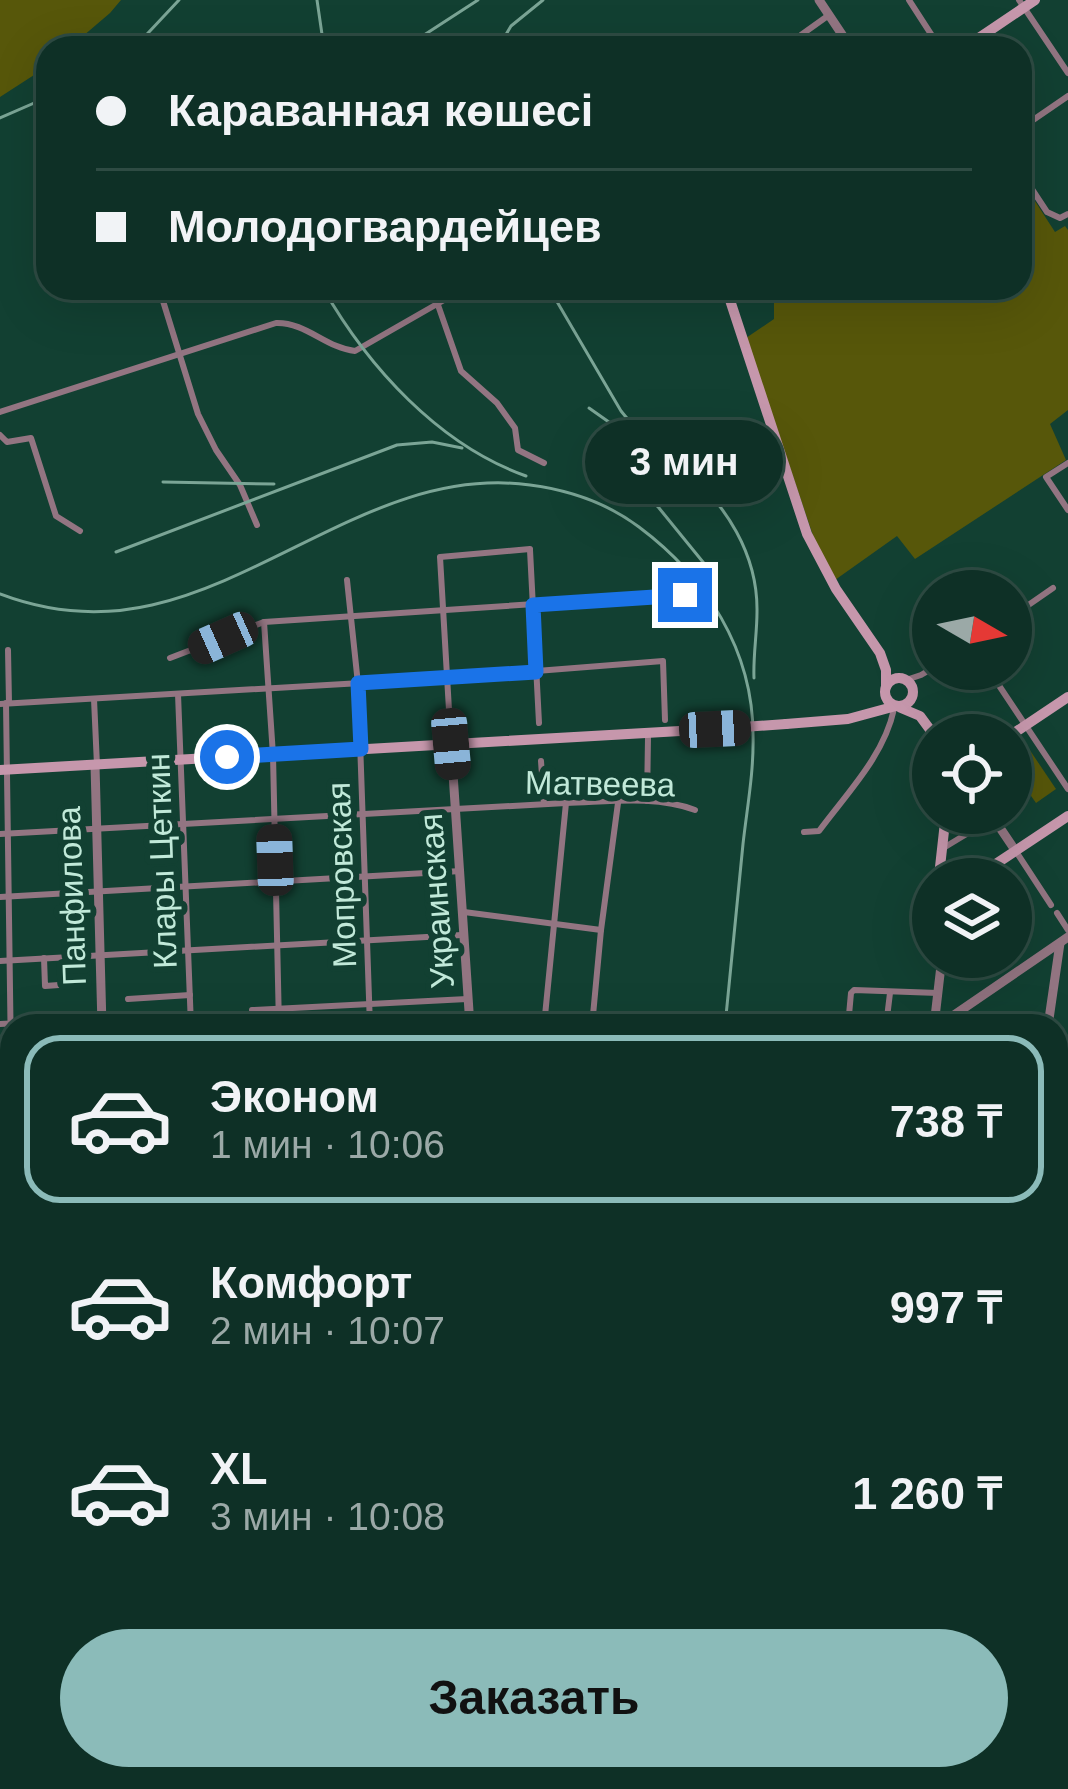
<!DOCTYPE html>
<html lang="ru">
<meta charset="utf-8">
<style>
body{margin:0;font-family:Helvetica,sans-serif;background:#17382e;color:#f1f3f6;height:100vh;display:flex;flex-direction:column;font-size:45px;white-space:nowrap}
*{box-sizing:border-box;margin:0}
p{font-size:39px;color:#9ba9a7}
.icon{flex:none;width:66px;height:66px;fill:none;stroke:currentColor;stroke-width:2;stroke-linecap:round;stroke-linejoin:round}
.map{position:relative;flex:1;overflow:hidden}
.details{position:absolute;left:0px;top:1014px;width:1068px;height:777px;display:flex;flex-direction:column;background:#0e3026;border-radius:36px 36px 0 0;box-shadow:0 12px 48px #0002,0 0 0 3px #2e4b43}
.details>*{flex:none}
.guide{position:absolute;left:36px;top:36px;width:996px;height:264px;border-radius:36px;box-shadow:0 12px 48px #0002,0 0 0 3px #2e4b43;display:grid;align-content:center;height:264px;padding:0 60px;background:#0e3026}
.needle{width:78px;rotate:99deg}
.fabs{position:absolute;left:912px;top:570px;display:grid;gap:24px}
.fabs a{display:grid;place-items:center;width:120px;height:120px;border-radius:50%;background:#0e3026;box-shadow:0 12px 48px #0002,0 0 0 3px #2e4b43;font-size:60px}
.end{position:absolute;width:54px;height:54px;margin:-27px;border:15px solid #1a73e8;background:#fff;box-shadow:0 0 0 6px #fff}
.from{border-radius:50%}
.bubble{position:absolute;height:84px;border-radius:42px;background:#0e3026;box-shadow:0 12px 48px #0002,0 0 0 3px #2e4b43;font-size:39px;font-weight:800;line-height:84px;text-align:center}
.car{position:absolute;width:36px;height:72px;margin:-36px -18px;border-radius:15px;box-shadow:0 0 9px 3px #0007;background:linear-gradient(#222 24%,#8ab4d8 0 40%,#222 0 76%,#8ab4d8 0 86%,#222 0)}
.guide b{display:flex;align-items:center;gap:42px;height:114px;font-size:45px}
.guide b+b{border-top:3px solid #2e4b43}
.guide i{width:30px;height:30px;background:#f1f3f6}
ul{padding:21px 0 0;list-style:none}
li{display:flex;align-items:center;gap:36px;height:168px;margin:0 24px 18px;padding:0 36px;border:6px solid transparent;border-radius:36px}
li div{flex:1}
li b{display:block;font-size:45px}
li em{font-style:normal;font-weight:800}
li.active{border-color:#8bbbb9}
li>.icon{width:108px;height:108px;stroke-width:1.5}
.cta{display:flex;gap:24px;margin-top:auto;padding:24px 60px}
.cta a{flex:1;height:138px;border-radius:72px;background:#8bbbb9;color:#111;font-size:48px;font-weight:800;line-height:138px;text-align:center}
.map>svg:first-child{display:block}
.green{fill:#57570a}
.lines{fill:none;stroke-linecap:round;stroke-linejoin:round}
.minor{stroke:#937582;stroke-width:6}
.tertiary{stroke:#937582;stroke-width:9}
.secondary{stroke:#c697ac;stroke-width:10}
.rail{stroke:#7ba596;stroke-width:3}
.secondary-bridge{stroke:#c697ac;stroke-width:10}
.route{stroke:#1a73e8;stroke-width:15}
.labels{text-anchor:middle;stroke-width:12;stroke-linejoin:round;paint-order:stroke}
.street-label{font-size:33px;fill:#c1e9d9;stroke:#124032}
</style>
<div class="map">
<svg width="1068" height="1789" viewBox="0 0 1068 1789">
<rect width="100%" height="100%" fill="#124032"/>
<!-- green -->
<g class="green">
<polygon points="0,0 121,0 110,13 69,48 48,48 48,66 0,97"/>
<polygon points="1020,178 1055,232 1065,226 1068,230 1068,410 1050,424 1066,460 915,559 897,536 835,580 819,553 746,338 774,319 774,302 793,288 1020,288"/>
<polygon points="1025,743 1056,789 1036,803 1011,767 1011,752"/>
</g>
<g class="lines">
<!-- minor -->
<g class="minor">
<polyline points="909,0 940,48"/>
<polyline points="1019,0 1068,73"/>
<polyline points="807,48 801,35 829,15"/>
<polyline points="1020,129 1068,96"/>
<polyline points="1020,171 1047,212 1060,218 1068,214"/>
<polyline points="159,288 198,414 216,450 240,485 257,525"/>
<polyline points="438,305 461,371 497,403 515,428 518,450 544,463"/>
<path d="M 0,412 L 276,323 C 306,322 326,348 355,351 L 465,288"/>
<polyline points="0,435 7,442 31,438 56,516 80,531"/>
<polyline points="1068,463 1046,477 1068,510"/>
<polyline points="530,550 539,723"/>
<polyline points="347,580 358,684 370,1026"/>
<polyline points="1011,617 1053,588"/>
<polyline points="264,622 273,755 279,1026"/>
<polyline points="8,650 9,703"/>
<polyline points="170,658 264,622 685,594"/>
<polyline points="988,669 1068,789"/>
<polyline points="906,680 921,675 933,668"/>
<polyline points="178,694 191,1026"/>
<polyline points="94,699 97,765"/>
<polyline points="6,703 12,1131"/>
<polyline points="0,704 447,678 663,661 665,720"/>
<polyline points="451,744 440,557 530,549"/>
<polyline points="541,761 544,804"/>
<polyline points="647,801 648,738"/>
<path d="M 804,832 L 819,831 C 847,793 884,756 894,709"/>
<path d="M 0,834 L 566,803 C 608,802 655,795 695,810"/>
<polyline points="945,847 993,818"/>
<polyline points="1015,850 1051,905"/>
<polyline points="0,897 461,871"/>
<polyline points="464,912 601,930"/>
<polyline points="1057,913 1068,930"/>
<polyline points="44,958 45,986 59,985"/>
<polyline points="0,961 462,935"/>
<polyline points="128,999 190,995"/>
<polyline points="252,1010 467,999"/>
<polyline points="470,1023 495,1026"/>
<polyline points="0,1024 102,1019"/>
<polyline points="544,1026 566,803"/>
<polyline points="592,1026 601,930 618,803"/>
<polyline points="848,1026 851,993 854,990 938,993"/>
<polyline points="886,1026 890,993"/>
<polyline points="0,1090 12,1089"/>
<polyline points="0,1159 12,1160"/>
<polyline points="0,1292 12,1293"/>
<polyline points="0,1340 12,1168"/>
<polyline points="0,1356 12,1357"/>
<polyline points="1056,1374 1068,1373"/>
<polyline points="0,1418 12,1419"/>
<polyline points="1056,1432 1068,1433"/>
<polyline points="0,1482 12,1483"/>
<polyline points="0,1546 12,1547"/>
<polyline points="1056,1584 1068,1585"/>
<polyline points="0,1610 12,1611"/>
<polyline points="0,1674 12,1675"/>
<polyline points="1056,1691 1068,1568"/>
<polyline points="0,1738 12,1739"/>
<polyline points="1056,1763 1068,1764"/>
<polyline points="145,1789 145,1779"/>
<polyline points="233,1789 234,1779"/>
<polyline points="323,1789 324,1779"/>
<polyline points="471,1789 472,1779"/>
<polyline points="523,1789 524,1779"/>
<polyline points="748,1789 750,1779"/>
<polyline points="892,1789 892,1779"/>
<polyline points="931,1789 932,1779"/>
<polyline points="1008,1789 1009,1779"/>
<polyline points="1047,1789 1048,1779"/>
</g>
<!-- tertiary -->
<g class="tertiary">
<polyline points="819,0 851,48"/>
<polyline points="451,744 470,1026"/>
<polyline points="95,765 102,1026"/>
<polyline points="990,813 1015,850"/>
<polyline points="934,1026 942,957"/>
<polyline points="938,1026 1068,937"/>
<polyline points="1048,1026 1060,943"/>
<polyline points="1056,1193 1068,1184"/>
<polyline points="54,1789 55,1779"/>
<polyline points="412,1789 412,1779"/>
<polyline points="852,1789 853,1779"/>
<polyline points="969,1789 970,1779"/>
</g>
<!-- secondary -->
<g class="secondary">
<polyline points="964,48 1035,0"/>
<polyline points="726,288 807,534 836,589 880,653 886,670 886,687"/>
<circle cx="899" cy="692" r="14"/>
<polyline points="901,708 920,716 934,735"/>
<polyline points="786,724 848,719 896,706"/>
<polyline points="1011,735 1068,697"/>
<polyline points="0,770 715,729"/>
<polyline points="942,879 940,867 946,813"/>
<polyline points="973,879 1068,816"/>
</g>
<!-- rail -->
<g class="rail">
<polyline points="317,0 324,48"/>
<polyline points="134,48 179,0"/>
<polyline points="404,48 478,0"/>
<polyline points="498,48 511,26 543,0"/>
<polyline points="0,118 48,97"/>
<path d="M 323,288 C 368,367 439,445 526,476"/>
<path d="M 549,288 L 621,411 C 639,434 662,449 683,467 C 726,505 758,554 757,612 C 757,634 753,656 754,678"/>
<polyline points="589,408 633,439"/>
<polyline points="610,456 659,508 707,567"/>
<polyline points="163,482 274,484"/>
<polyline points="116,552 397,445 432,442 462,448"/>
<path d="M 0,594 C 50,613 100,617 152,605 C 281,575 391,466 530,485 C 569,490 607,503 639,527 C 706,577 753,650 753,735 C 754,772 747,808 743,844 C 737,905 731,965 725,1026"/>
<polyline points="699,1779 702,1789"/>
<polyline points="664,1789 665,1779"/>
</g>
<!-- secondary-bridge -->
<polyline class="secondary-bridge" points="715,729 786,724"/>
</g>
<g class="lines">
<!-- route -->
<polyline class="route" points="227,757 361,749 358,683 536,672 533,605 685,595"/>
</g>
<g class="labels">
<!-- street labels -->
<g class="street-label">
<text transform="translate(600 783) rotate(1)" y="12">Матвеева</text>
<text transform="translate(161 861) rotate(-92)" y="12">Клары Цеткин</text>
<text transform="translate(341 875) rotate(-92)" y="12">Мопровская</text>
<text transform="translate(71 896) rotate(-92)" y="12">Панфилова</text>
<text transform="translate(436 901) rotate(-94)" y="12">Украинская</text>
</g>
</g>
</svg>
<div class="fabs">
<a><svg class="needle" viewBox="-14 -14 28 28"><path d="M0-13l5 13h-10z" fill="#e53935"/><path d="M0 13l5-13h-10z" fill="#9ba9a7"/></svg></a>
<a><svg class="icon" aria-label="locate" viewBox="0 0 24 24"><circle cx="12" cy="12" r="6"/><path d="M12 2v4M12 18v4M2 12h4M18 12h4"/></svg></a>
<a><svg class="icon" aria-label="layers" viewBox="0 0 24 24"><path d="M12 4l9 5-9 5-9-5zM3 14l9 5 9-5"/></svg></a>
</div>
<i class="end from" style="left:227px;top:757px"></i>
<i class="end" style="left:685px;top:595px"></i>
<div class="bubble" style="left:585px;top:420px;width:198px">3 мин</div>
<i class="car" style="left:223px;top:638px;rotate:246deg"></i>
<i class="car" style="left:715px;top:729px;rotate:87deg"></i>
<i class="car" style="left:451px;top:744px;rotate:175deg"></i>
<i class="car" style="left:275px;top:860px;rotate:358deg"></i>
<div class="guide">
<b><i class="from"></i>Караванная көшесі</b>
<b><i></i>Молодогвардейцев</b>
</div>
<section class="details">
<ul>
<li class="active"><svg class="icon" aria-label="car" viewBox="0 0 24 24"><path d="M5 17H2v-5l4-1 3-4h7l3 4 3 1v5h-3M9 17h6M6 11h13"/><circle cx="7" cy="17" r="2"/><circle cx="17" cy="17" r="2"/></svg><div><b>Эконом</b><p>1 мин · 10:06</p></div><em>738 ₸</em></li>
<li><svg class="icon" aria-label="car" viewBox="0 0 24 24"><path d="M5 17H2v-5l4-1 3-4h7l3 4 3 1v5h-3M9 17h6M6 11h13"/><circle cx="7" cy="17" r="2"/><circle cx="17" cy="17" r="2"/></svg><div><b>Комфорт</b><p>2 мин · 10:07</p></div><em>997 ₸</em></li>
<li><svg class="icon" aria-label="car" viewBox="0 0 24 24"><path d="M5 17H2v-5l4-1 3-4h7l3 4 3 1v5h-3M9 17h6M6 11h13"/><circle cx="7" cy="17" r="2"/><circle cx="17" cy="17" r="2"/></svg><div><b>XL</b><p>3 мин · 10:08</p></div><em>1 260 ₸</em></li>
</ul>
<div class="cta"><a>Заказать</a></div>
</section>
</div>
